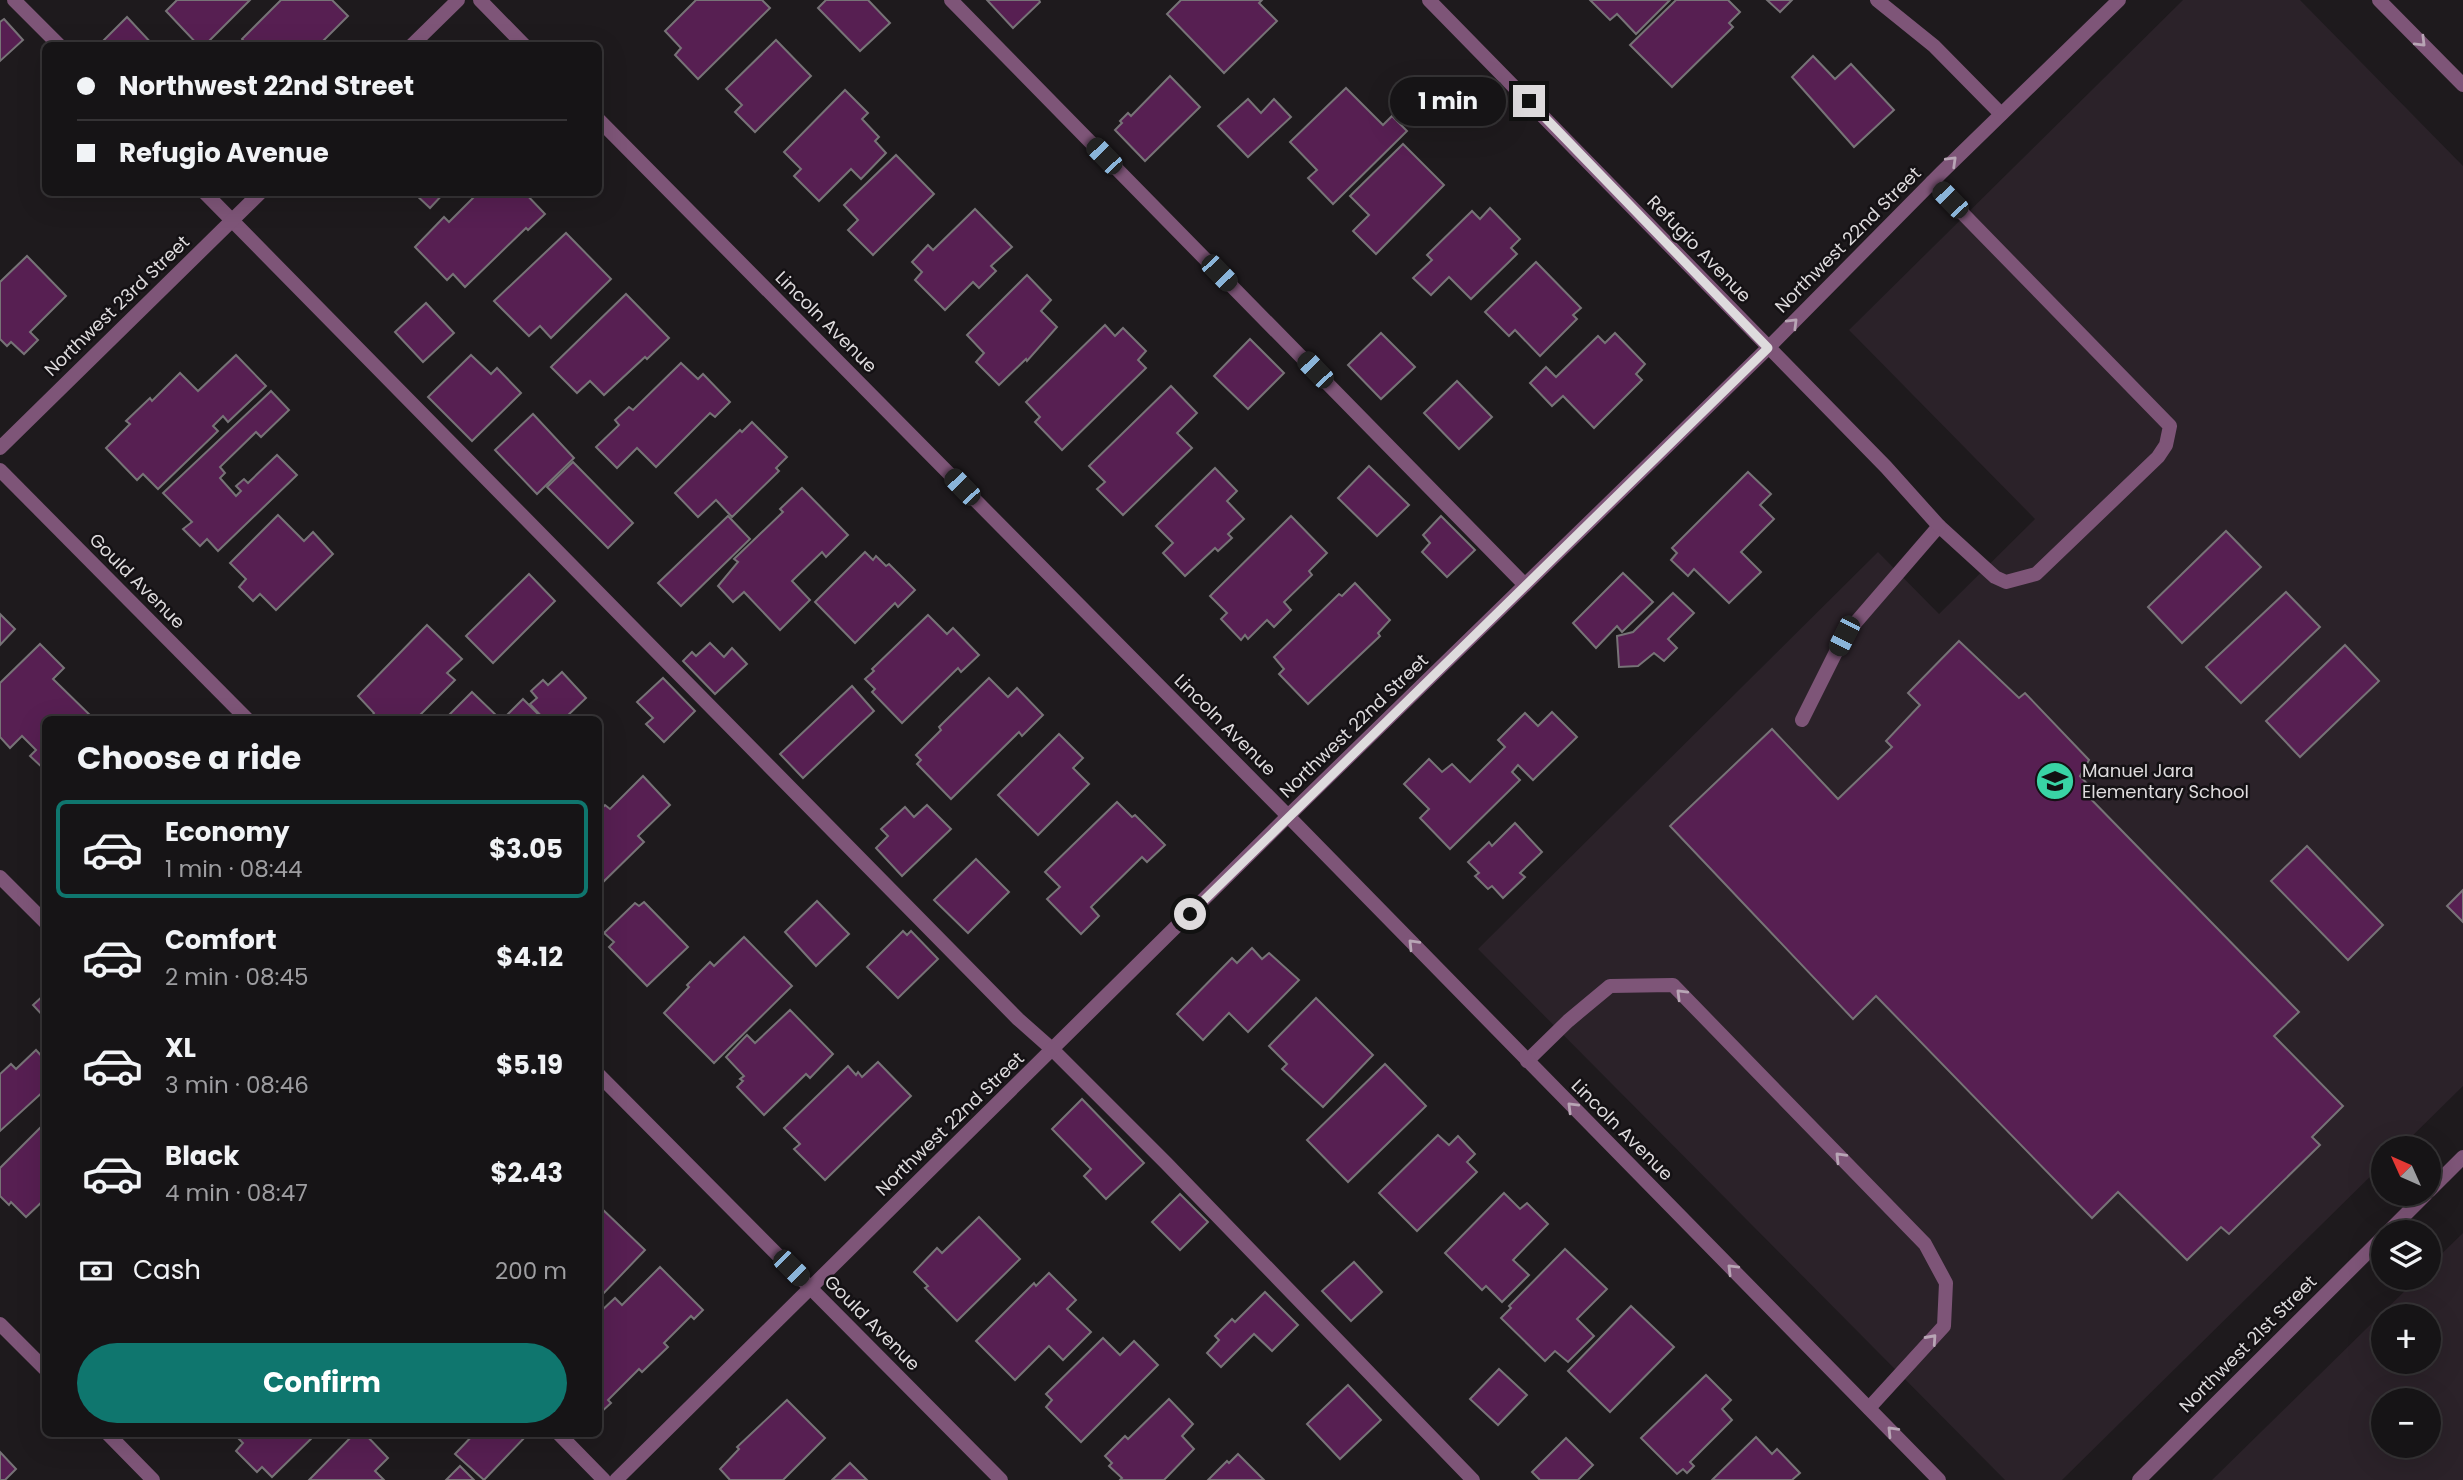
<!DOCTYPE html>
<meta charset="utf-8">
<style>
body{margin:0;font-family:Poppins,sans-serif;background:#1f1d1f;color:#f1f3f6;height:100vh;display:flex;flex-direction:column;font-size:26px;white-space:nowrap}
*{box-sizing:border-box;margin:0}
p{font-size:23px;color:#9e9ea1}
.icon{flex:none;width:38px;height:38px;fill:none;stroke:currentColor;stroke-width:2;stroke-linecap:round;stroke-linejoin:round}
.map{position:relative;flex:1;overflow:hidden}
.drawer{position:absolute;left:42px;top:716px;width:560px;height:721px;display:flex;flex-direction:column;background:#161416;border-radius:10px;box-shadow:0 7px 28px #0002,0 0 0 2px #353335}
.drawer>*{flex:none}
.banner{position:absolute;left:42px;top:42px;width:560px;height:154px;border-radius:10px;box-shadow:0 7px 28px #0002,0 0 0 2px #353335;display:grid;align-content:center;height:154px;padding:0 35px;background:#161416}
.needle{width:46px;rotate:315deg}
.fabs{position:absolute;left:2371px;top:1136px;display:grid;gap:14px}
.fabs a{display:grid;place-items:center;width:70px;height:70px;border-radius:50%;background:#161416;box-shadow:0 7px 28px #0002,0 0 0 2px #353335;font-size:35px}
.end{position:absolute;width:32px;height:32px;margin:-16px;border:9px solid #dedbdd;background:#111;box-shadow:0 0 0 4px #111}
.from{border-radius:50%}
.bubble{position:absolute;height:49px;border-radius:24px;background:#161416;box-shadow:0 7px 28px #0002,0 0 0 2px #353335;font-size:23px;font-weight:700;line-height:49px;text-align:center}
.car{position:absolute;width:21px;height:42px;margin:-21px -10px;border-radius:9px;box-shadow:0 0 5px 2px #0007;background:linear-gradient(#222 24%,#8ab4d8 0 40%,#222 0 76%,#8ab4d8 0 86%,#222 0)}
.banner b{display:flex;align-items:center;gap:24px;height:66px;font-size:26px}
.banner b+b{border-top:2px solid #353335}
.banner i{width:18px;height:18px;background:#f1f3f6}
ul{padding:0;list-style:none}
li{display:flex;align-items:center;gap:21px;height:98px;margin:0 14px 10px;padding:0 21px;border:4px solid transparent;border-radius:10px}
li div{flex:1}
li b{display:block;font-size:26px}
li em{font-style:normal;font-weight:700}
li.active{border-color:#0f766e}
li>.icon{width:63px;height:63px;stroke-width:1.5}
h2{padding:0 35px;font-size:32px;line-height:84px}
.pay{display:flex;align-items:center;gap:18px;height:77px;padding:0 35px;font-size:26px}
.pay p{margin-inline-start:auto}
.cta{display:flex;gap:14px;margin-top:auto;padding:14px 35px}
.cta a{flex:1;height:80px;border-radius:42px;background:#0f766e;color:#fff;font-size:28px;font-weight:700;line-height:80px;text-align:center}
.map>svg:first-child{display:block}
.built{fill:#2b2229;fill-rule:evenodd}
.building{fill:#571f52;stroke:#777377;stroke-width:2}
.lines{fill:none;stroke-linecap:round;stroke-linejoin:round}
.service{stroke:#7e5578;stroke-width:14}
.minor{stroke:#7e5578;stroke-width:14}
.tertiary{stroke:#7e5578;stroke-width:14}
.oneway{stroke:#b8a5b5}
.route{stroke:#dedbdd;stroke-width:9}
.labels{text-anchor:middle;stroke-width:5;stroke-linejoin:round;paint-order:stroke}
.street-label{font-size:18px;fill:#dedbdd;stroke:#141114}
.poi-label{font-size:18px;fill:#dedbdd;stroke:#141114;text-anchor:start}
</style>
<div class="map">
<svg width="2463" height="1480" viewBox="0 0 2463 1480">
<rect width="100%" height="100%" fill="#1e1a1d"/>
<!-- built -->
<g class="built">
<polygon points="2183,0 2300,0 2463,166 2463,1086 2400,1148 2384,1148 2383,1164 2062,1480 2005,1480 1478,949 1878,552 1939,614 2035,519 1849,330"/>
<path d="M 2463,1233 L 2463,1480 L 2212,1480 L 2418,1278 L 2429,1278 L 2429,1266 ZM 2384,1316 L 2429,1316 L 2429,1362 L 2384,1362 ZM 2384,1400 L 2429,1400 L 2429,1446 L 2384,1446 Z"/>
</g>
<!-- building -->
<g class="building">
<polygon points="177,0 250,0 204,46 199,46 166,11"/>
<polygon points="281,0 332,0 348,16 318,46 248,46 242,39"/>
<polygon points="696,0 762,0 770,8 698,79 675,55 681,48 665,31"/>
<polygon points="826,0 868,0 890,23 860,51 818,8"/>
<polygon points="987,0 1039,0 1040,2 1013,28"/>
<polygon points="1181,0 1262,0 1259,3 1277,21 1224,73 1167,14"/>
<polygon points="1590,0 1670,0 1636,34 1617,14 1610,20"/>
<polygon points="1676,0 1728,0 1740,12 1729,23 1733,27 1672,87 1630,45"/>
<polygon points="1767,0 1792,0 1780,12"/>
<polygon points="127,17 154,46 98,46"/>
<polygon points="4,19 23,40 0,61 0,22"/>
<polygon points="776,40 811,76 755,132 735,112 742,105 726,89"/>
<polygon points="1813,56 1835,79 1851,64 1894,110 1854,147 1792,77"/>
<polygon points="1170,76 1200,107 1145,161 1115,130 1122,123 1120,121 1128,113 1131,116"/>
<polygon points="1346,88 1383,125 1392,116 1407,131 1333,204 1308,178 1317,170 1290,142"/>
<polygon points="845,90 868,113 862,119 879,137 875,141 886,153 861,179 851,169 819,201 794,176 801,169 784,152"/>
<polygon points="1248,99 1261,113 1274,99 1291,117 1248,157 1218,126"/>
<polygon points="1403,144 1444,185 1376,254 1353,231 1369,215 1350,196"/>
<polygon points="896,155 934,194 873,255 848,230 858,220 844,205"/>
<polygon points="413,192 445,192 430,208"/>
<polygon points="479,192 524,192 545,214 528,230 526,228 465,287 453,274 447,280 415,247 444,217 449,222"/>
<polygon points="1490,208 1520,239 1511,248 1517,254 1471,299 1449,277 1431,295 1413,278 1432,260 1427,255 1472,211 1480,219"/>
<polygon points="975,209 1012,247 991,266 996,271 979,288 973,282 945,310 915,280 922,272 912,262 928,245 933,250"/>
<polygon points="566,233 611,279 551,338 540,326 529,336 494,301"/>
<polygon points="27,256 66,296 30,332 38,340 24,354 11,342 7,346 0,339 0,282"/>
<polygon points="1536,262 1581,308 1573,315 1577,319 1540,356 1515,330 1509,336 1485,312"/>
<polygon points="1027,275 1051,300 1041,311 1057,327 1027,361 1026,359 999,385 976,362 984,353 967,335"/>
<polygon points="626,294 669,338 647,359 645,357 604,395 590,381 577,393 551,367"/>
<polygon points="426,303 454,333 423,362 395,332"/>
<polygon points="1105,325 1115,336 1123,328 1146,351 1138,360 1146,368 1062,450 1035,422 1040,417 1026,402"/>
<polygon points="1381,333 1415,367 1381,399 1348,365"/>
<polygon points="1615,333 1645,364 1636,374 1642,380 1594,428 1563,396 1552,406 1530,383 1546,367 1556,377 1598,336 1605,343"/>
<polygon points="1250,339 1284,373 1248,409 1214,376"/>
<polygon points="236,355 266,386 228,422 223,416 213,426 218,431 158,489 143,474 137,480 106,448 130,424 126,421 150,398 152,401 180,373 198,391"/>
<polygon points="471,355 491,374 497,368 521,393 472,441 428,397"/>
<polygon points="681,363 698,379 703,374 730,402 715,417 710,413 656,467 637,448 617,468 596,447 619,425 615,420 629,407 633,410"/>
<polygon points="1457,381 1492,417 1459,449 1424,413"/>
<polygon points="1171,386 1197,413 1177,433 1192,448 1123,515 1097,489 1105,482 1089,466"/>
<polygon points="271,391 289,410 261,437 256,432 220,467 225,473 220,478 236,496 241,491 236,486 244,479 248,483 277,455 297,475 218,551 207,539 200,546 183,529 192,522 163,493"/>
<polygon points="533,414 574,458 537,494 495,450"/>
<polygon points="752,422 787,457 776,468 779,471 732,517 716,500 698,517 675,493 740,430 742,432"/>
<polygon points="573,462 633,523 608,548 547,487"/>
<polygon points="1369,466 1409,505 1377,536 1338,498"/>
<polygon points="1215,468 1237,491 1227,501 1244,519 1228,534 1232,538 1218,551 1215,548 1185,576 1163,553 1173,543 1156,526"/>
<polygon points="1748,472 1771,494 1760,505 1774,519 1741,552 1761,572 1729,603 1694,569 1688,576 1671,560 1677,553 1672,548"/>
<polygon points="802,488 848,535 826,557 822,552 792,581 810,600 780,630 744,592 733,602 718,586 738,562 734,559 783,512 780,509"/>
<polygon points="278,515 304,541 313,532 333,554 276,610 260,594 253,601 239,587 246,579 230,563"/>
<polygon points="728,516 750,539 681,606 658,583"/>
<polygon points="1291,516 1327,553 1309,571 1312,575 1284,602 1291,610 1274,627 1267,620 1248,639 1245,635 1241,640 1221,619 1227,613 1210,596"/>
<polygon points="1441,516 1475,550 1447,577 1422,552 1430,543 1423,535"/>
<polygon points="2226,531 2261,567 2182,643 2148,607"/>
<polygon points="865,552 873,560 876,556 886,566 889,564 915,590 898,607 895,603 855,643 815,602"/>
<polygon points="1623,573 1653,602 1622,632 1617,626 1596,648 1573,623"/>
<polygon points="529,574 555,601 493,663 466,636"/>
<polygon points="1355,583 1390,620 1378,633 1380,636 1308,704 1279,674 1284,669 1274,657 1339,594 1342,596"/>
<polygon points="2286,592 2320,627 2241,703 2206,667"/>
<polygon points="1673,593 1694,613 1668,639 1677,648 1664,661 1654,653 1638,666 1619,667 1617,636 1633,632"/>
<polygon points="0,614 15,629 0,645"/>
<polygon points="928,615 947,634 953,628 979,655 961,672 958,668 902,723 872,692 875,689 865,679 874,671 872,669"/>
<polygon points="427,625 462,659 447,673 455,680 416,719 370,719 374,713 358,696"/>
<polygon points="1959,641 2019,698 2025,693 2089,760 2080,776 2090,787 2084,792 2299,1012 2274,1036 2343,1106 2312,1137 2320,1145 2229,1234 2221,1227 2187,1260 2118,1192 2092,1218 1876,996 1853,1019 1670,826 1772,729 1838,799 1892,747 1886,741 1920,705 1908,693"/>
<polygon points="710,643 724,657 732,648 747,664 715,694 683,661 692,652 696,656"/>
<polygon points="40,644 64,668 53,679 94,719 46,719 46,771 30,756 36,750 22,736 10,748 0,737 0,683"/>
<polygon points="2345,645 2379,681 2300,757 2266,721"/>
<polygon points="562,672 586,698 564,719 544,719 530,704 537,698 531,691 543,680 548,685"/>
<polygon points="663,678 695,711 664,742 646,724 653,718 637,702"/>
<polygon points="989,678 1008,697 1017,688 1043,715 1022,736 1019,732 951,799 917,764 921,760 916,755 941,730 939,727"/>
<polygon points="852,686 874,711 803,778 780,754"/>
<polygon points="472,692 500,719 445,719"/>
<polygon points="523,699 543,719 503,719"/>
<polygon points="1552,712 1577,737 1533,780 1518,765 1512,772 1520,780 1450,849 1420,818 1429,809 1404,784 1429,759 1442,772 1452,764 1470,782 1505,747 1498,740 1525,713 1538,726"/>
<polygon points="1059,734 1083,758 1073,768 1089,784 1038,835 998,795"/>
<polygon points="643,776 670,805 638,836 644,842 598,887 598,812 605,805 610,809"/>
<polygon points="1117,802 1132,817 1135,815 1165,845 1147,862 1142,857 1091,907 1099,916 1081,934 1047,899 1060,887 1045,872"/>
<polygon points="927,805 951,829 902,876 876,848 888,836 881,829 905,807 914,817"/>
<polygon points="1515,823 1542,852 1520,873 1525,877 1503,898 1492,886 1488,889 1475,876 1479,873 1468,862 1489,842 1492,846"/>
<polygon points="2307,846 2383,925 2348,960 2271,881"/>
<polygon points="976,859 1009,892 968,933 934,900"/>
<polygon points="2463,890 2463,922 2447,906"/>
<polygon points="817,901 849,934 816,966 785,932"/>
<polygon points="644,902 688,947 647,986 609,947 614,942 604,933 635,903 639,906"/>
<polygon points="903,931 907,935 911,931 938,959 898,998 867,967"/>
<polygon points="744,937 792,986 714,1063 664,1013 689,987 687,985 710,962 714,966"/>
<polygon points="1252,948 1262,959 1269,953 1299,980 1248,1032 1229,1013 1203,1040 1177,1014 1232,958 1237,963"/>
<polygon points="46,993 46,1019 33,1005"/>
<polygon points="1316,998 1373,1055 1323,1107 1282,1069 1287,1064 1269,1046"/>
<polygon points="790,1010 833,1054 810,1078 806,1074 764,1115 737,1087 743,1081 740,1079 744,1076 726,1057 747,1035 755,1043"/>
<polygon points="36,1050 46,1061 46,1089 0,1131 0,1074 11,1064 16,1069"/>
<polygon points="878,1062 911,1096 825,1180 794,1149 800,1144 784,1128 848,1066 856,1075 858,1072 862,1077"/>
<polygon points="1385,1064 1426,1106 1348,1182 1307,1140"/>
<polygon points="1082,1099 1144,1163 1106,1199 1084,1176 1091,1169 1052,1129"/>
<polygon points="43,1125 46,1128 46,1198 26,1217 11,1202 9,1205 0,1196 0,1168"/>
<polygon points="1438,1135 1449,1145 1458,1136 1475,1154 1467,1162 1477,1172 1417,1231 1379,1193"/>
<polygon points="1504,1193 1520,1209 1527,1203 1548,1224 1513,1260 1529,1275 1502,1302 1486,1286 1482,1290 1445,1253"/>
<polygon points="1180,1194 1208,1222 1180,1250 1152,1222"/>
<polygon points="598,1205 645,1250 602,1295 598,1292"/>
<polygon points="979,1217 1020,1259 957,1321 925,1288 928,1286 914,1272 937,1248 942,1253"/>
<polygon points="1565,1249 1607,1289 1577,1319 1594,1336 1568,1362 1555,1351 1545,1361 1501,1318 1511,1308 1509,1306"/>
<polygon points="1354,1262 1382,1292 1351,1321 1322,1291"/>
<polygon points="660,1267 703,1310 694,1319 691,1316 664,1343 668,1347 642,1372 639,1369 608,1400 611,1403 598,1415 598,1314 615,1298 622,1305"/>
<polygon points="1049,1273 1076,1300 1067,1309 1091,1332 1063,1360 1049,1346 1015,1380 976,1341 1034,1283 1036,1286"/>
<polygon points="1265,1292 1298,1325 1272,1351 1254,1334 1221,1367 1207,1353 1219,1340 1215,1336 1232,1319 1235,1322"/>
<polygon points="1631,1306 1674,1347 1610,1412 1568,1371"/>
<polygon points="1103,1338 1120,1355 1134,1341 1158,1365 1081,1442 1046,1407 1052,1400 1046,1394"/>
<polygon points="1499,1369 1527,1395 1498,1425 1470,1399"/>
<polygon points="1706,1375 1731,1400 1722,1409 1732,1420 1690,1462 1694,1466 1687,1473 1683,1469 1677,1474 1641,1438"/>
<polygon points="1348,1385 1381,1420 1340,1459 1307,1424"/>
<polygon points="1169,1399 1193,1424 1182,1436 1194,1449 1164,1480 1120,1480 1122,1478 1109,1466 1112,1463 1105,1456 1125,1436 1128,1439"/>
<polygon points="787,1400 825,1438 783,1480 730,1480 720,1469 739,1449 737,1447"/>
<polygon points="233,1433 317,1433 272,1477 262,1467 257,1472 236,1451 243,1443"/>
<polygon points="355,1433 364,1433 388,1458 375,1471 384,1480 309,1480"/>
<polygon points="475,1433 526,1433 527,1435 484,1480 455,1454"/>
<polygon points="1756,1437 1772,1454 1777,1449 1800,1473 1792,1480 1712,1480"/>
<polygon points="1566,1438 1593,1465 1578,1480 1540,1480 1532,1472"/>
<polygon points="0,1452 16,1469 5,1480 0,1480"/>
<polygon points="1238,1454 1264,1480 1208,1480 1227,1461 1229,1463"/>
<polygon points="850,1463 867,1480 832,1480"/>
<polygon points="460,1466 474,1480 446,1480"/>
</g>
<g class="lines">
<!-- service -->
<g class="service">
<polyline points="14,0 60,46"/>
<polyline points="951,0 1525,585"/>
<polyline points="1877,0 1934,46 2001,114"/>
<polyline points="204,192 1018,1019 1053,1050 1166,1163 1473,1480"/>
<polyline points="1802,720 1844,636 1939,526 1995,577 2006,582 2036,574 2158,457 2166,445 2170,426 1932,182"/>
<polyline points="0,877 46,923"/>
<polyline points="1527,1061 1568,1021 1610,986 1673,985 1925,1244 1946,1283 1944,1326 1869,1408"/>
<polyline points="558,1433 604,1480"/>
</g>
<!-- minor -->
<g class="minor">
<polyline points="480,0 525,46"/>
<polyline points="1429,0 1886,467 1939,526"/>
<polyline points="2379,0 2463,85"/>
<polyline points="411,46 458,0"/>
<polyline points="598,119 1288,816 1939,1480"/>
<polyline points="0,448 261,192"/>
<polyline points="0,470 247,719"/>
<polyline points="598,1074 1001,1480"/>
<polyline points="0,1324 46,1370"/>
<polyline points="107,1433 153,1480"/>
<polyline points="616,1480 1288,816 1768,348 1941,173 2119,0"/>
</g>
<!-- tertiary -->
<g class="tertiary">
<polyline points="2429,1191 2463,1157"/>
<polyline points="2388,1232 2426,1194"/>
<polyline points="2139,1480 2384,1236"/>
</g>
</g>
<!-- one-way arrows -->
<defs><path id="oneway-chevron" d="M-2-3.5L2.5 0L-2 3.5" fill="none" stroke-width="1.6" stroke-linecap="round" stroke-linejoin="round" transform="scale(1.75)"/></defs>
<g class="oneway">
<use href="#oneway-chevron" transform="translate(2421 42) rotate(45)"/>
<use href="#oneway-chevron" transform="translate(1952 161) rotate(-44)"/>
<use href="#oneway-chevron" transform="translate(1793 323) rotate(-45)"/>
<use href="#oneway-chevron" transform="translate(1413 944) rotate(-134)"/>
<use href="#oneway-chevron" transform="translate(1681 994) rotate(-135)"/>
<use href="#oneway-chevron" transform="translate(1572 1107) rotate(-135)"/>
<use href="#oneway-chevron" transform="translate(1840 1157) rotate(-134)"/>
<use href="#oneway-chevron" transform="translate(1732 1269) rotate(-135)"/>
<use href="#oneway-chevron" transform="translate(1932 1339) rotate(-48)"/>
<use href="#oneway-chevron" transform="translate(1892 1431) rotate(-134)"/>
</g>
<g class="lines">
<!-- route -->
<polyline class="route" points="1190,914 1768,348 1529,101"/>
</g>
<!-- icons -->
<defs>
<g id="school-disc" transform="scale(2.0125)"><circle r="9.5" fill="#39d4a5" stroke="#141114"/><path d="M0-5L7-2L0 1L-7-2ZM-4 1L0 2.5L4 1V4Q0 6-4 4Z" fill="#111"/></g>
</defs>
<g fill-rule="evenodd">
<use href="#school-disc" x="2055" y="781"/>
</g>
<g class="labels">
<!-- street labels -->
<g class="street-label">
<text transform="translate(1848 240) rotate(-45)" y="6">Northwest 22nd Street</text>
<text transform="translate(1699 249) rotate(46)" y="6">Refugio Avenue</text>
<text transform="translate(117 306) rotate(-44)" y="6">Northwest 23rd Street</text>
<text transform="translate(826 322) rotate(45)" y="6">Lincoln Avenue</text>
<text transform="translate(137 581) rotate(45)" y="6">Gould Avenue</text>
<text transform="translate(1225 725) rotate(45)" y="6">Lincoln Avenue</text>
<text transform="translate(1354 726) rotate(-44)" y="6">Northwest 22nd Street</text>
<text transform="translate(950 1124) rotate(-44)" y="6">Northwest 22nd Street</text>
<text transform="translate(1622 1130) rotate(45)" y="6">Lincoln Avenue</text>
<text transform="translate(872 1323) rotate(45)" y="6">Gould Avenue</text>
<text transform="translate(2248 1344) rotate(-45)" y="6">Northwest 21st Street</text>
</g>
<!-- poi labels -->
<g class="poi-label">
<text x="2082" y="777">Manuel Jara<tspan x="2082" dy="21">Elementary School</tspan></text>
</g>
</g>
</svg>
<div class="fabs">
<a><svg class="needle" viewBox="-14 -14 28 28"><path d="M0-13l5 13h-10z" fill="#e53935"/><path d="M0 13l5-13h-10z" fill="#9e9ea1"/></svg></a>
<a><svg class="icon" aria-label="layers" viewBox="0 0 24 24"><path d="M12 4l9 5-9 5-9-5zM3 14l9 5 9-5"/></svg></a>
<a>+</a>
<a>−</a>
</div>
<i class="end from" style="left:1190px;top:914px"></i>
<i class="end" style="left:1529px;top:101px"></i>
<div class="bubble" style="left:1390px;top:77px;width:116px">1 min</div>
<i class="car" style="left:1104px;top:156px;rotate:316deg"></i>
<i class="car" style="left:1950px;top:200px;rotate:316deg"></i>
<i class="car" style="left:1219px;top:273px;rotate:136deg"></i>
<i class="car" style="left:1315px;top:370px;rotate:316deg"></i>
<i class="car" style="left:962px;top:487px;rotate:316deg"></i>
<i class="car" style="left:1844px;top:636px;rotate:207deg"></i>
<i class="car" style="left:791px;top:1268px;rotate:135deg"></i>
<div class="banner">
<b><i class="from"></i>Northwest 22nd Street</b>
<b><i></i>Refugio Avenue</b>
</div>
<section class="drawer">
<h2>Choose a ride</h2>
<ul>
<li class="active"><svg class="icon" aria-label="car" viewBox="0 0 24 24"><path d="M5 17H2v-5l4-1 3-4h7l3 4 3 1v5h-3M9 17h6M6 11h13"/><circle cx="7" cy="17" r="2"/><circle cx="17" cy="17" r="2"/></svg><div><b>Economy</b><p>1 min · 08:44</p></div><em>$3.05</em></li>
<li><svg class="icon" aria-label="car" viewBox="0 0 24 24"><path d="M5 17H2v-5l4-1 3-4h7l3 4 3 1v5h-3M9 17h6M6 11h13"/><circle cx="7" cy="17" r="2"/><circle cx="17" cy="17" r="2"/></svg><div><b>Comfort</b><p>2 min · 08:45</p></div><em>$4.12</em></li>
<li><svg class="icon" aria-label="car" viewBox="0 0 24 24"><path d="M5 17H2v-5l4-1 3-4h7l3 4 3 1v5h-3M9 17h6M6 11h13"/><circle cx="7" cy="17" r="2"/><circle cx="17" cy="17" r="2"/></svg><div><b>XL</b><p>3 min · 08:46</p></div><em>$5.19</em></li>
<li><svg class="icon" aria-label="car" viewBox="0 0 24 24"><path d="M5 17H2v-5l4-1 3-4h7l3 4 3 1v5h-3M9 17h6M6 11h13"/><circle cx="7" cy="17" r="2"/><circle cx="17" cy="17" r="2"/></svg><div><b>Black</b><p>4 min · 08:47</p></div><em>$2.43</em></li>
</ul>
<div class="pay"><svg class="icon" aria-label="cash" viewBox="0 0 24 24"><path d="M3 7h18v10H3z"/><circle cx="12" cy="12" r="2"/></svg>Cash<p>200 m</p></div>
<div class="cta"><a>Confirm</a></div>
</section>
</div>
